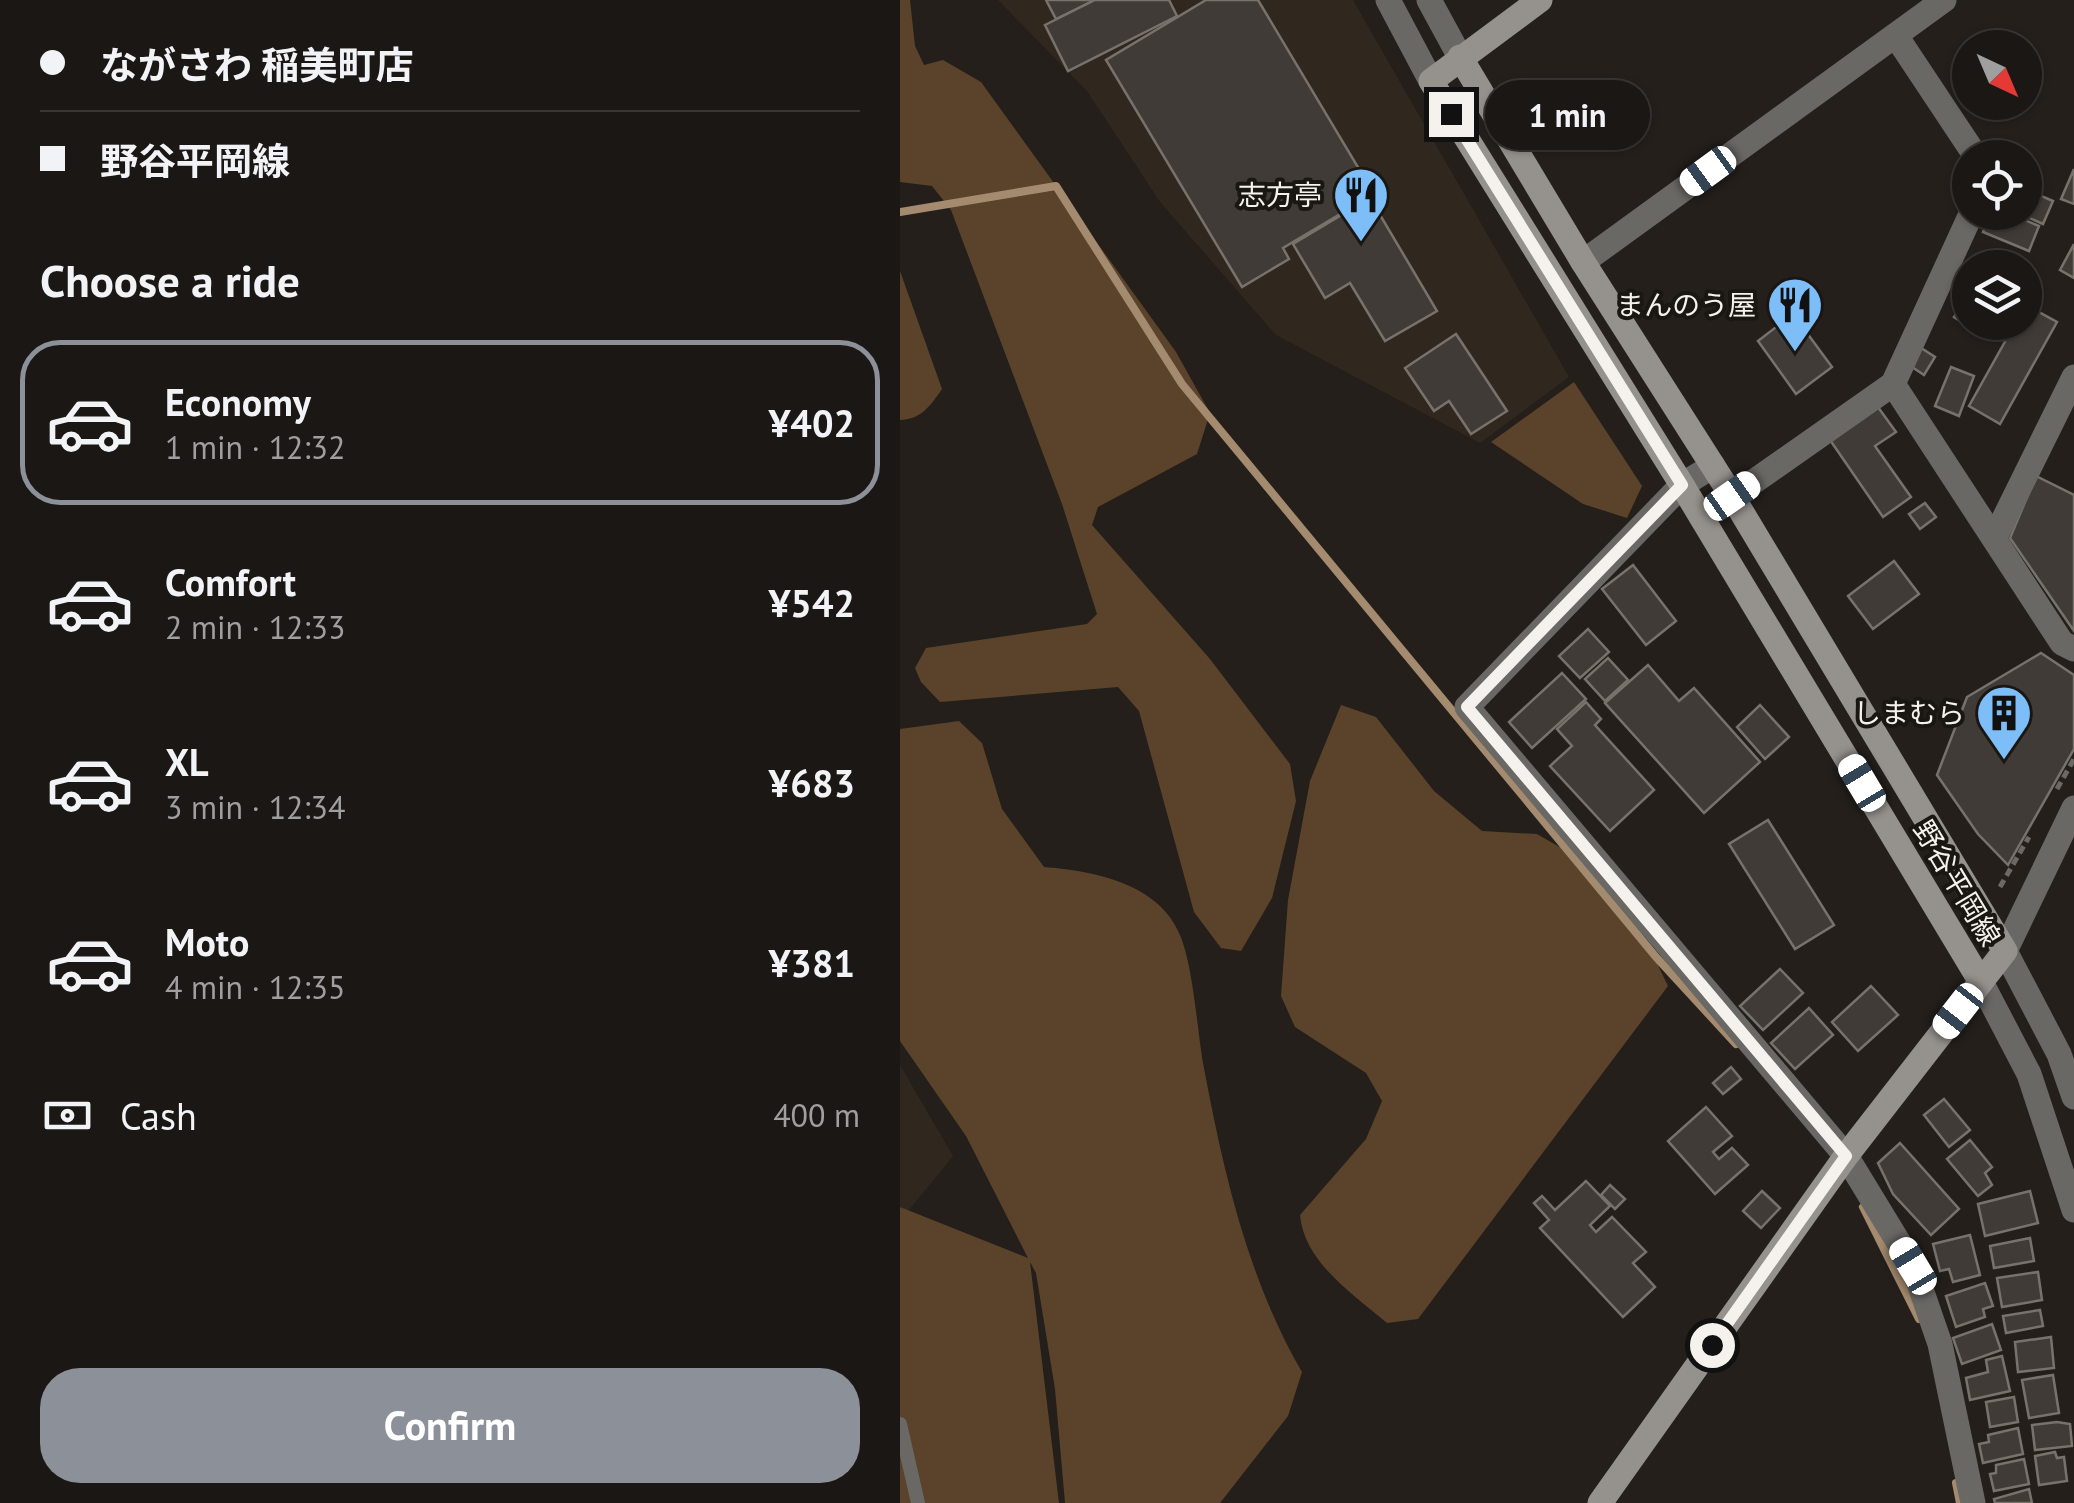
<!DOCTYPE html>
<meta charset="utf-8">
<style>
body{margin:0;font-family:"PT Sans","Noto Sans JP",sans-serif;background:#282422;color:#f1f3f6;height:100vh;display:flex;flex-direction:column;font-size:38px;white-space:nowrap}
*{box-sizing:border-box;margin:0}
p{font-size:32px;color:#a09fa0}
.icon{flex:none;width:55px;height:55px;fill:none;stroke:currentColor;stroke-width:2;stroke-linecap:round;stroke-linejoin:round}
.map{position:relative;flex:1;overflow:hidden}
.panel{display:flex;flex-direction:column;background:#1b1714;width:900px}
.panel>*{flex:none}
.guide{display:grid;align-content:center;height:220px;padding:0 40px;background:#1b1714}
.needle{width:65px;rotate:136deg}
.controls{position:absolute;left:1052px;top:30px;display:grid;gap:20px}
.controls a{display:grid;place-items:center;width:90px;height:90px;border-radius:50%;background:#1b1714;box-shadow:0 2px 8px #0004,0 0 0 2px #393634;font-size:50px}
.end{position:absolute;width:45px;height:45px;margin:-22px;border:12px solid #f5f2ee;background:#111;box-shadow:0 0 0 5px #111}
.from{border-radius:50%}
.bubble{position:absolute;height:70px;border-radius:35px;background:#1b1714;box-shadow:0 2px 8px #0004,0 0 0 2px #393634;font-size:32px;font-weight:800;line-height:70px;text-align:center}
.car{position:absolute;width:30px;height:60px;margin:-30px -15px;border-radius:12px;box-shadow:0 0 8px 2px #0007;background:linear-gradient(#fff 24%,#345 0 40%,#fff 0 76%,#345 0 86%,#fff 0)}
.guide b{display:flex;align-items:center;gap:35px;height:95px;font-size:38px}
.guide b+b{border-top:2px solid #393634}
.guide i{width:25px;height:25px;background:#f1f3f6}
ul{padding:0;list-style:none}
li{display:flex;align-items:center;gap:30px;height:165px;margin:0 20px 15px;padding:0 20px;border:5px solid transparent;border-radius:40px}
li div{flex:1}
li b{display:block;font-size:38px}
li em{font-style:normal;font-weight:800}
li.on{border-color:#8c9099}
li>.icon{width:90px;height:90px;stroke-width:1.5}
h2{padding:0 40px;font-size:45px;line-height:120px}
.pay{display:flex;align-items:center;gap:25px;height:110px;padding:0 40px;font-size:38px}
.pay p{margin-inline-start:auto}
.primary-button{display:flex;gap:20px;margin-top:auto;padding:20px 40px}
.primary-button a{flex:1;height:115px;border-radius:40px;background:#8c9099;color:#fff;font-size:40px;font-weight:800;line-height:115px;text-align:center}
main{display:flex;flex:1;min-height:0}
.map>svg:first-child{display:block}
.built{fill:#30271e}
.green{fill:#5a432a}
.lines{fill:none;stroke-linecap:round;stroke-linejoin:round}
.stream{stroke:#a48a6e;stroke-width:8}
.building{fill:#403b36;stroke:#78726d;stroke-width:2.5}
.path{stroke:#6c6864;stroke-width:5;stroke-dasharray:8 5;stroke-linecap:butt}
.service{stroke:#6a6865;stroke-width:14}
.minor{stroke:#6a6865;stroke-width:25}
.tertiary{stroke:#6a6865;stroke-width:25}
.secondary{stroke:#95918d;stroke-width:25}
.route{stroke:#f5f2ee;stroke-width:12}
.labels{text-anchor:middle;stroke-width:8;stroke-linejoin:round;paint-order:stroke}
.poi-label{font-size:28px;fill:#f5f2ee;stroke:#1a1612;text-anchor:end}
.street-label{font-size:28px;fill:#f5f2ee;stroke:#1a1612}
</style>
<main>
<section class="panel">
<div class="guide">
<b><i class="from"></i>ながさわ 稲美町店</b>
<b><i></i>野谷平岡線</b>
</div>
<h2>Choose a ride</h2>
<ul>
<li class="on"><svg class="icon" aria-label="car" viewBox="0 0 24 24"><path d="M5 17H2v-5l4-1 3-4h7l3 4 3 1v5h-3M9 17h6M6 11h13"/><circle cx="7" cy="17" r="2"/><circle cx="17" cy="17" r="2"/></svg><div><b>Economy</b><p>1 min · 12:32</p></div><em>¥402</em></li>
<li><svg class="icon" aria-label="car" viewBox="0 0 24 24"><path d="M5 17H2v-5l4-1 3-4h7l3 4 3 1v5h-3M9 17h6M6 11h13"/><circle cx="7" cy="17" r="2"/><circle cx="17" cy="17" r="2"/></svg><div><b>Comfort</b><p>2 min · 12:33</p></div><em>¥542</em></li>
<li><svg class="icon" aria-label="car" viewBox="0 0 24 24"><path d="M5 17H2v-5l4-1 3-4h7l3 4 3 1v5h-3M9 17h6M6 11h13"/><circle cx="7" cy="17" r="2"/><circle cx="17" cy="17" r="2"/></svg><div><b>XL</b><p>3 min · 12:34</p></div><em>¥683</em></li>
<li><svg class="icon" aria-label="car" viewBox="0 0 24 24"><path d="M5 17H2v-5l4-1 3-4h7l3 4 3 1v5h-3M9 17h6M6 11h13"/><circle cx="7" cy="17" r="2"/><circle cx="17" cy="17" r="2"/></svg><div><b>Moto</b><p>4 min · 12:35</p></div><em>¥381</em></li>
</ul>
<div class="pay"><svg class="icon" aria-label="cash" viewBox="0 0 24 24"><path d="M3 7h18v10H3z"/><circle cx="12" cy="12" r="2"/></svg>Cash<p>400 m</p></div>
<div class="primary-button"><a>Confirm</a></div>
</section>
<div class="map">
<svg width="1174" height="1503" viewBox="0 0 1174 1503">
<rect width="100%" height="100%" fill="#241f1b"/>
<!-- built -->
<g class="built">
<polygon points="98,0 453,0 669,377 580,443 376,335 260,202 187,91"/>
<polygon points="0,1065 53,1156 8,1211 0,1207"/>
</g>
<!-- green -->
<g class="green">
<polygon points="0,0 10,0 15,46 24,65 43,60 81,82 276,352 310,413 297,454 198,507 192,525 310,659 390,764 396,801 372,898 341,951 321,948 294,912 239,711 218,687 40,702 21,682 15,668 26,648 187,624 197,614 162,504 51,210 32,186 0,182"/>
<path d="M 0,271 L 42,389 C 30,406 22,419 0,420 Z"/>
<polygon points="674,382 742,486 727,518 683,504 591,442"/>
<path d="M 441,705 L 476,717 L 534,791 L 582,831 L 637,834 L 682,860 L 728,903 L 768,986 L 518,1319 L 487,1323 C 453,1294 404,1262 400,1215 L 466,1139 L 482,1101 L 466,1073 L 395,1027 L 381,996 L 388,900 L 410,781 Z"/>
<path d="M 59,721 L 82,743 L 102,809 L 144,867 C 193,871 259,883 280,935 C 293,966 297,1027 303,1063 C 323,1170 347,1277 402,1372 L 388,1416 L 320,1503 L 165,1503 L 155,1389 L 136,1273 L 130,1262 L 159,1503 L 0,1503 L 0,1207 L 128,1258 L 66,1136 L 0,1041 L 0,729 Z"/>
</g>
<g class="lines">
<!-- stream -->
<g class="stream">
<polyline points="0,212 156,186 282,384 756,957 836,1044"/>
<polyline points="963,1207 1019,1319"/>
<polyline points="1056,1483 1060,1503"/>
</g>
</g>
<!-- building -->
<g class="building">
<polygon points="146,0 195,0 156,19"/>
<polygon points="195,0 269,0 277,16 168,71 145,25"/>
<polygon points="306,0 358,0 474,194 383,248 389,259 342,287 206,60"/>
<polygon points="1174,169 1174,204 1161,199"/>
<polygon points="1125,189 1153,201 1143,224 1116,212 1125,212"/>
<polygon points="470,198 537,311 485,341 450,283 425,298 393,244"/>
<polygon points="1091,212 1105,212 1139,226 1129,251 1083,232"/>
<polygon points="1174,244 1174,278 1160,270"/>
<polygon points="1097,250 1124,268 1086,268"/>
<polygon points="1070,292 1070,322 1093,322 1084,336 1054,317"/>
<polygon points="1126,305 1157,322 1100,424 1069,406 1116,322 1125,322"/>
<polygon points="893,314 932,367 896,394 858,341"/>
<polygon points="556,334 607,411 571,434 549,401 534,411 505,368"/>
<polygon points="1018,346 1035,357 1024,375 1006,363"/>
<polygon points="1051,367 1074,376 1059,416 1035,406"/>
<polygon points="975,403 996,432 975,446 1011,497 983,517 928,437"/>
<polygon points="1136,476 1174,495 1174,631 1110,538"/>
<polygon points="1025,503 1036,517 1020,529 1009,514"/>
<polygon points="994,561 1019,594 973,629 948,596"/>
<polygon points="733,565 776,621 746,645 702,589"/>
<polygon points="688,629 709,652 680,678 659,656"/>
<polygon points="1141,653 1174,675 1174,749 1108,865 1078,834 1037,775 1067,697"/>
<polygon points="708,658 728,680 705,701 685,679"/>
<polygon points="748,665 779,701 794,688 860,762 804,813 705,703"/>
<polygon points="662,673 686,699 632,748 609,722"/>
<polygon points="686,702 701,719 695,725 754,790 710,831 650,766 672,746 657,729"/>
<polygon points="860,705 889,737 865,759 837,727"/>
<polygon points="868,820 934,925 895,949 829,844"/>
<polygon points="880,969 903,993 863,1030 840,1006"/>
<polygon points="971,986 998,1015 958,1051 932,1022"/>
<polygon points="909,1008 933,1035 895,1069 871,1043"/>
<polygon points="831,1067 841,1079 823,1094 813,1083"/>
<polygon points="1044,1099 1070,1130 1049,1147 1024,1115"/>
<polygon points="806,1107 832,1136 813,1152 819,1159 832,1148 848,1165 815,1194 768,1141"/>
<polygon points="1070,1140 1092,1167 1085,1173 1092,1185 1078,1196 1047,1159"/>
<polygon points="1000,1143 1059,1209 1031,1235 993,1194 978,1163"/>
<polygon points="686,1181 710,1206 690,1225 696,1232 712,1217 746,1252 733,1263 755,1287 723,1317 640,1228 649,1220 634,1203 642,1196 655,1210"/>
<polygon points="710,1185 725,1199 715,1209 701,1195"/>
<polygon points="862,1191 880,1208 861,1228 843,1211"/>
<polygon points="1130,1191 1138,1223 1085,1236 1078,1204"/>
<polygon points="1070,1235 1080,1275 1053,1282 1049,1269 1040,1271 1033,1244"/>
<polygon points="1130,1238 1134,1261 1094,1268 1090,1246"/>
<polygon points="1138,1272 1142,1300 1102,1307 1097,1278"/>
<polygon points="1085,1283 1093,1306 1083,1309 1085,1317 1056,1327 1046,1296"/>
<polygon points="1140,1310 1143,1326 1106,1333 1103,1316"/>
<polygon points="1092,1324 1101,1350 1062,1364 1053,1338"/>
<polygon points="1151,1337 1154,1368 1118,1372 1115,1342"/>
<polygon points="1102,1356 1110,1391 1070,1400 1066,1378 1088,1372 1086,1360"/>
<polygon points="1153,1375 1159,1413 1129,1418 1122,1380"/>
<polygon points="1114,1397 1118,1422 1090,1427 1086,1402"/>
<polygon points="1157,1422 1170,1424 1172,1446 1135,1450 1132,1425"/>
<polygon points="1118,1428 1123,1454 1083,1463 1079,1444 1089,1442 1088,1435"/>
<polygon points="1155,1452 1157,1458 1164,1457 1167,1481 1139,1485 1135,1456"/>
<polygon points="1124,1459 1129,1484 1094,1491 1090,1474 1096,1473 1096,1465"/>
<polygon points="1129,1489 1132,1503 1095,1503 1094,1499"/>
</g>
<g class="lines">
<!-- path -->
<g class="path">
<polyline points="1157,789 1174,759"/>
<polyline points="1100,887 1129,837"/>
</g>
<!-- service -->
<polyline class="service" points="0,1424 18,1503"/>
<!-- minor -->
<g class="minor">
<polyline points="996,36 1077,158"/>
<polyline points="683,262 1044,0"/>
<polyline points="993,384 1162,643 1174,649"/>
<polyline points="813,466 782,485 567,707 946,1156 1013,1266 1040,1344 1073,1503"/>
<polyline points="802,518 993,384 1072,212"/>
<polyline points="1096,535 1174,377"/>
</g>
<!-- tertiary -->
<g class="tertiary">
<polyline points="488,0 531,81"/>
<polyline points="529,0 560,57"/>
<polyline points="1174,808 1105,951 1159,1054 1174,1097"/>
<polyline points="1081,982 1129,1074 1174,1210"/>
</g>
<!-- secondary -->
<g class="secondary">
<polyline points="640,0 531,81 782,485 1081,982"/>
<polyline points="560,57 683,262 832,496 1105,951 946,1156 700,1503"/>
</g>
</g>
<g class="lines">
<!-- route -->
<polyline class="route" points="551,114 782,485 567,707 946,1156 812,1345"/>
</g>
<!-- icons -->
<defs>
<g id="restaurant-pin" transform="scale(2.875)"><path d="M0 17L-7.5 6A9.5 9.5 0 1 1 7.5 6Z" fill="#7dbef9" stroke="#1a1612"/><path d="M-5-6h1v4h1v-4h1v4h1v-4h1v5L-1.5 .5V6h-2V.5L-5-1ZM5-6V6H3V1.5H1.5Q1.5-4 5-6Z" fill="#111"/></g>
<g id="building-pin" transform="scale(2.875)"><path d="M0 17L-7.5 6A9.5 9.5 0 1 1 7.5 6Z" fill="#7dbef9" stroke="#1a1612"/><path d="M-4-6H4V6H1V3H-1V6H-4ZM-2.5-4.3h1.7v1.8h-1.7ZM.8-4.3h1.7v1.8H.8ZM-2.5-1h1.7V.8h-1.7ZM.8-1h1.7V.8H.8Z" fill="#111"/></g>
</defs>
<g fill-rule="evenodd">
<use href="#restaurant-pin" x="461" y="195"/>
<use href="#restaurant-pin" x="895" y="305"/>
<use href="#building-pin" x="1104" y="713"/>
</g>
<g class="labels">
<!-- poi labels -->
<g class="poi-label">
<text x="422" y="205">志方亭</text>
<text x="856" y="315">まんのう屋</text>
<text x="1065" y="723">しまむら</text>
</g>
<!-- street labels -->
<g class="street-label">
<text transform="translate(1057 883) rotate(59)" y="10">野谷平岡線</text>
</g>
</g>
</svg>
<div class="controls">
<a><svg class="needle" viewBox="-14 -14 28 28"><path d="M0-13l5 13h-10z" fill="#e53935"/><path d="M0 13l5-13h-10z" fill="#a09fa0"/></svg></a>
<a><svg class="icon" aria-label="locate" viewBox="0 0 24 24"><circle cx="12" cy="12" r="6"/><path d="M12 2v4M12 18v4M2 12h4M18 12h4"/></svg></a>
<a><svg class="icon" aria-label="layers" viewBox="0 0 24 24"><path d="M12 4l9 5-9 5-9-5zM3 14l9 5 9-5"/></svg></a>
</div>
<i class="end from" style="left:812px;top:1345px"></i>
<i class="end" style="left:551px;top:114px"></i>
<div class="bubble" style="left:585px;top:80px;width:165px">1 min</div>
<i class="car" style="left:808px;top:171px;rotate:234deg"></i>
<i class="car" style="left:832px;top:496px;rotate:55deg"></i>
<i class="car" style="left:962px;top:783px;rotate:329deg"></i>
<i class="car" style="left:1058px;top:1011px;rotate:218deg"></i>
<i class="car" style="left:1013px;top:1266px;rotate:329deg"></i>
</div>
</main>
